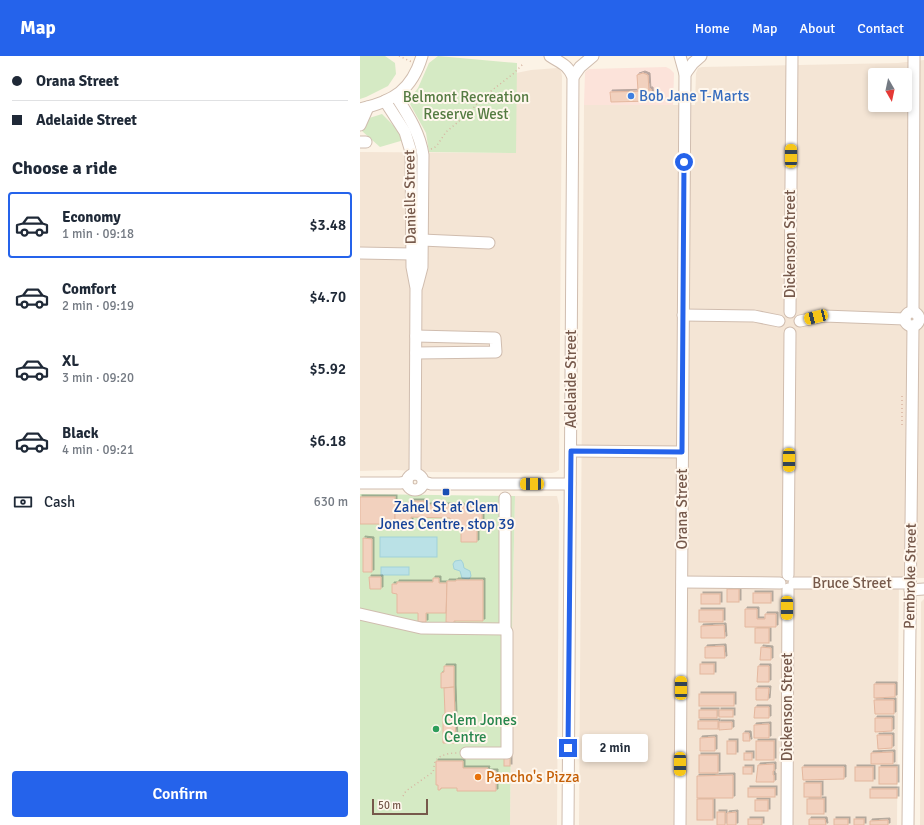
<!DOCTYPE html>
<meta charset="utf-8">
<style>
body{margin:0;font-family:Signika,sans-serif;background:#f2f2f3;color:#1f2937;height:100vh;display:flex;flex-direction:column;font-size:15px;white-space:nowrap}
*{box-sizing:border-box;margin:0}
p{font-size:13px;color:#747a83}
.icon{flex:none;width:22px;height:22px;fill:none;stroke:currentColor;stroke-width:2;stroke-linecap:round;stroke-linejoin:round}
.map{position:relative;flex:1;overflow:hidden}
.drawer{display:flex;flex-direction:column;background:#fff;width:360px}
.drawer>*{flex:none}
.banner{display:grid;align-content:center;height:88px;padding:0 12px;background:#fff}
.needle{width:26px;rotate:171deg}
.tools{position:absolute;left:508px;top:12px;display:grid;gap:8px}
.tools a{display:grid;place-items:center;width:44px;height:44px;border-radius:4px;background:#fff;box-shadow:0 2px 6px #0003;font-size:20px}
.scale{position:absolute;left:12px;bottom:10px;width:56px;box-sizing:border-box;padding-left:4px;border:2px solid #76594b;border-top:0;font-size:11px;line-height:14px;white-space:nowrap;color:#76594b;-webkit-text-stroke:3px #fff7ed;paint-order:stroke}
.end{position:absolute;width:18px;height:18px;margin:-9px;border:5px solid #2563eb;background:#fff;box-shadow:0 0 0 2px #fff}
.from{border-radius:50%}
.bubble{position:absolute;height:28px;border-radius:4px;background:#fff;box-shadow:0 2px 6px #0003;font-size:13px;font-weight:600;line-height:28px;text-align:center}
.car{position:absolute;width:12px;height:24px;margin:-12px -6px;border-radius:5px;box-shadow:0 0 3px 1px #0007;background:linear-gradient(#f5c518 24%,#345 0 40%,#f5c518 0 76%,#345 0 86%,#f5c518 0)}
.banner b{display:flex;align-items:center;gap:14px;height:38px;font-size:15px}
.banner b+b{border-top:1px solid #e0e1e3}
.banner i{width:10px;height:10px;background:#1f2937}
ul{padding:0;list-style:none}
li{display:flex;align-items:center;gap:12px;height:66px;margin:0 8px 6px;padding:0 4px;border:2px solid transparent;border-radius:4px}
li div{flex:1}
li b{display:block;font-size:15px}
li em{font-style:normal;font-weight:600}
li.selected{border-color:#2563eb}
li>.icon{width:36px;height:36px;stroke-width:1.5}
h2{padding:0 12px;font-size:18px;line-height:48px}
.pay{display:flex;align-items:center;gap:10px;height:44px;padding:0 12px;font-size:15px}
.pay p{margin-inline-start:auto}
.cta{display:flex;gap:8px;margin-top:auto;padding:8px 12px}
.cta a{flex:1;height:46px;border-radius:4px;background:#2563eb;color:#fff;font-size:16px;font-weight:600;line-height:46px;text-align:center}
header{display:flex;align-items:center;gap:24px;box-sizing:border-box;height:56px;padding:0 20px;background:#2563eb;color:#fff}
header strong{font-size:19px}
nav{display:flex;gap:22px;margin-inline-start:auto;font-size:14px}
main{display:flex;flex:1;min-height:0}
.map>svg:first-child{display:block}
.residential{fill:#f4e5d5;fill-rule:evenodd}
.commercial{fill:#fce3da}
.green{fill:#d5eac4}
.water{fill:#bae1e6;stroke:#a1d1d8}
.building{fill:#f2d1be;stroke:#e4b79e;filter:url(#shadow)}
.lines{fill:none;stroke-linecap:round;stroke-linejoin:round}
.minor-casing{stroke:#d0bdaf;stroke-width:13}
.path{stroke:#d7b4a1;stroke-width:1.5;stroke-dasharray:1 3;stroke-linecap:butt}
.minor{stroke:#fff;stroke-width:11}
.route{stroke:#2563eb;stroke-width:5}
.shop-dot{fill:#3f7fe0;stroke:#fff7ed;stroke-width:1.5}
.transit-dot{fill:#1a4fb4;stroke:#fff7ed;stroke-width:1.5}
.leisure-dot{fill:#2e9e5b;stroke:#fff7ed;stroke-width:1.5}
.food-dot{fill:#e8710a;stroke:#fff7ed;stroke-width:1.5}
.labels{text-anchor:middle;stroke-width:4;stroke-linejoin:round;paint-order:stroke}
.shop-label{font-size:15px;fill:#366cbe;stroke:#fff7ed;text-anchor:start}
.park-label{font-size:15px;fill:#557b42;stroke:#fff7ed}
.street-label{font-size:15px;fill:#76594b;stroke:#fff7ed}
.transit-label{font-size:15px;fill:#164399;stroke:#fff7ed}
.leisure-label{font-size:15px;fill:#27864d;stroke:#fff7ed;text-anchor:start}
.food-label{font-size:15px;fill:#c56008;stroke:#fff7ed;text-anchor:start}
</style>
<header>
<strong>Map</strong>
<nav><a>Home</a><a>Map</a><a>About</a><a>Contact</a></nav>
</header>
<main>
<section class="drawer">
<div class="banner">
<b><i class="from"></i>Orana Street</b>
<b><i></i>Adelaide Street</b>
</div>
<h2>Choose a ride</h2>
<ul>
<li class="selected"><svg class="icon" aria-label="car" viewBox="0 0 24 24"><path d="M5 17H2v-5l4-1 3-4h7l3 4 3 1v5h-3M9 17h6M6 11h13"/><circle cx="7" cy="17" r="2"/><circle cx="17" cy="17" r="2"/></svg><div><b>Economy</b><p>1 min · 09:18</p></div><em>$3.48</em></li>
<li><svg class="icon" aria-label="car" viewBox="0 0 24 24"><path d="M5 17H2v-5l4-1 3-4h7l3 4 3 1v5h-3M9 17h6M6 11h13"/><circle cx="7" cy="17" r="2"/><circle cx="17" cy="17" r="2"/></svg><div><b>Comfort</b><p>2 min · 09:19</p></div><em>$4.70</em></li>
<li><svg class="icon" aria-label="car" viewBox="0 0 24 24"><path d="M5 17H2v-5l4-1 3-4h7l3 4 3 1v5h-3M9 17h6M6 11h13"/><circle cx="7" cy="17" r="2"/><circle cx="17" cy="17" r="2"/></svg><div><b>XL</b><p>3 min · 09:20</p></div><em>$5.92</em></li>
<li><svg class="icon" aria-label="car" viewBox="0 0 24 24"><path d="M5 17H2v-5l4-1 3-4h7l3 4 3 1v5h-3M9 17h6M6 11h13"/><circle cx="7" cy="17" r="2"/><circle cx="17" cy="17" r="2"/></svg><div><b>Black</b><p>4 min · 09:21</p></div><em>$6.18</em></li>
</ul>
<div class="pay"><svg class="icon" aria-label="cash" viewBox="0 0 24 24"><path d="M3 7h18v10H3z"/><circle cx="12" cy="12" r="2"/></svg>Cash<p>630 m</p></div>
<div class="cta"><a>Confirm</a></div>
</section>
<div class="map">
<svg width="564" height="769" viewBox="0 0 564 769">
<defs>
<filter id="shadow"><feDropShadow dx="2" dy="-2" stdDeviation="0" flood-color="#0004"/></filter>
</defs>
<rect width="100%" height="100%" fill="#fcf3e6"/>
<!-- residential -->
<g class="residential">
<path d="M 564,4 L 564,522 L 539,522 L 537,769 L 219,769 L 224,49 L 335,49 L 336,17 L 338,12 L 342,11 L 538,7 ZM 515,19 L 545,19 L 545,49 L 515,49 Z"/>
<polygon points="198,12 201,15 202,20 199,414 196,416 192,417 70,416 36,414 0,415 0,96 156,97 156,17 171,14"/>
<polygon points="155,440 197,440 199,449 197,769 150,769 152,576"/>
<polygon points="564,543 564,769 560,769 561,546"/>
</g>
<!-- commercial -->
<polygon class="commercial" points="306,11 310,13 314,17 313,49 224,49 225,16 229,13"/>
<!-- green -->
<g class="green">
<polygon points="0,0 25,0 35,7 36,18 28,30 6,41 0,43"/>
<polygon points="78,0 157,7 156,97 69,96 66,77 50,48 51,41 58,32 69,7"/>
<polygon points="22,58 41,77 44,84 20,91 2,75 6,63"/>
<polygon points="0,438 155,440 152,576 150,769 0,769"/>
</g>
<!-- water -->
<g class="water">
<rect x="20" y="481" width="57" height="20"/>
<polygon points="101,504 103,507 104,512 110,515 111,520 109,523 102,522 100,515 94,513 93,508 95,505"/>
<rect x="21" y="511" width="28" height="8"/>
</g>
<!-- building -->
<g class="building">
<polygon points="283,17 288,19 289,35 278,35 277,19"/>
<polygon points="289,33 291,33 292,45 251,46 250,36 289,35"/>
<rect x="0" y="441" width="35" height="27"/>
<polygon points="49,445 64,445 64,449 102,449 102,450 122,451 122,469 117,469 117,486 101,486 101,470 90,470 90,462 51,461 51,468 35,468 35,450 49,449"/>
<polygon points="3,482 12,483 12,516 3,516"/>
<polygon points="9,521 21,521 21,533 10,533"/>
<polygon points="73,522 79,522 79,527 87,527 86,557 66,557 66,566 58,566 58,557 37,557 37,538 32,537 32,528 37,528 37,526 73,526"/>
<polygon points="96,524 123,524 123,565 94,565 94,567 86,566 87,525 96,525"/>
<rect x="367" y="533" width="12" height="13"/>
<rect x="393" y="537" width="18" height="10"/>
<rect x="341" y="538" width="19" height="10"/>
<polygon points="385,553 397,553 397,563 405,563 405,558 416,558 416,571 385,571"/>
<rect x="339" y="554" width="24" height="12"/>
<polygon points="364,569 365,582 341,582 341,570"/>
<rect x="395" y="572" width="14" height="15"/>
<polygon points="364,590 365,602 345,602 345,591"/>
<polygon points="401,591 411,592 411,604 400,604"/>
<rect x="340" y="608" width="14" height="10"/>
<polygon points="84,610 94,610 94,631 81,632 81,617 84,616"/>
<polygon points="398,610 409,610 409,626 397,626"/>
<polygon points="514,628 535,628 535,641 514,642"/>
<polygon points="94,631 96,687 83,687 83,659 85,658 84,632"/>
<polygon points="396,632 409,632 408,644 396,644"/>
<rect x="339" y="638" width="35" height="12"/>
<polygon points="514,644 534,644 534,658 515,658"/>
<polygon points="395,651 409,651 409,662 394,662"/>
<rect x="339" y="654" width="18" height="8"/>
<rect x="359" y="654" width="14" height="7"/>
<polygon points="515,662 532,662 532,675 515,676"/>
<rect x="338" y="665" width="20" height="8"/>
<polygon points="359,666 372,666 372,673 359,674"/>
<polygon points="409,668 409,682 394,682 394,669"/>
<polygon points="383,677 389,677 390,685 383,685"/>
<polygon points="517,679 532,679 532,692 518,693"/>
<polygon points="355,681 355,695 340,695 340,682"/>
<rect x="367" y="685" width="9" height="13"/>
<rect x="396" y="685" width="18" height="19"/>
<polygon points="533,696 533,708 511,708 511,697"/>
<rect x="384" y="697" width="8" height="7"/>
<rect x="339" y="699" width="19" height="18"/>
<rect x="144" y="702" width="6" height="8"/>
<polygon points="76,705 103,705 103,712 128,712 127,715 136,715 136,735 97,735 97,732 81,732 80,734 78,734 78,729 76,729"/>
<polygon points="414,708 414,715 413,715 413,719 414,719 414,726 396,726 398,709"/>
<rect x="383" y="711" width="9" height="7"/>
<polygon points="442,711 484,711 484,723 443,724"/>
<rect x="495" y="711" width="18" height="14"/>
<rect x="519" y="711" width="18" height="17"/>
<polygon points="373,719 373,742 337,742 337,720"/>
<rect x="444" y="727" width="17" height="14"/>
<rect x="388" y="732" width="27" height="9"/>
<rect x="510" y="733" width="27" height="9"/>
<rect x="337" y="743" width="16" height="21"/>
<rect x="447" y="743" width="17" height="15"/>
<rect x="395" y="744" width="13" height="11"/>
<rect x="357" y="756" width="8" height="13"/>
<polygon points="376,756 376,769 367,769 367,757"/>
<rect x="388" y="763" width="14" height="6"/>
<polygon points="449,763 465,763 466,769 449,769"/>
<rect x="474" y="763" width="14" height="6"/>
<rect x="494" y="763" width="10" height="6"/>
<polygon points="528,764 528,769 510,769 510,765"/>
</g>
<g class="lines">
<!-- minor casing -->
<g class="minor-casing">
<g id="minor">
<path d="M 190,0 C 202,8 207,8 213,21 L 208,769"/>
<polyline points="325,18 333,7 341,0"/>
<polyline points="213,21 220,11 233,0"/>
<path d="M 36,40 C 48,59 60,77 63,99 L 62,211 L 57,230"/>
<polyline points="25,45 45,76 51,96 52,211 56,232 55,418"/>
<path d="M 0,53 C 34,45 52,34 62,0"/>
<polyline points="0,69 8,51"/>
<polyline points="0,86 6,86"/>
<polyline points="62,184 129,187"/>
<polyline points="0,197 52,198"/>
<polyline points="553,255 554,0"/>
<circle cx="552" cy="263" r="7"/>
<polyline points="430,256 432,0"/>
<polyline points="323,259 394,260 419,265"/>
<polyline points="440,265 464,260 545,263"/>
<polyline points="56,297 136,296 135,282 56,280"/>
<polyline points="211,395 322,396"/>
<circle cx="55" cy="426" r="8"/>
<polyline points="64,426 71,428 210,428"/>
<polyline points="0,427 40,427 47,426"/>
<polyline points="428,519 430,277"/>
<polyline points="322,526 420,527"/>
<polyline points="434,527 550,527"/>
<polyline points="550,534 564,533"/>
<polyline points="0,558 61,572 145,573"/>
<polyline points="106,697 147,697 147,576 145,573 145,442"/>
<polyline points="320,769 325,18 320,0"/>
<polyline points="427,769 428,533"/>
<polyline points="548,769 553,270"/>
</g>
</g>
<!-- path -->
<g class="path">
<polyline points="39,0 52,6"/>
<polyline points="98,58 102,62"/>
<polyline points="71,93 74,92 78,88 86,76 110,56 122,42 153,18 164,7"/>
<polyline points="542,369 542,337"/>
<path d="M 43,740 L 46,735 L 73,716 C 74,713 74,708 75,706 C 79,698 91,697 98,697"/>
</g>
<!-- minor -->
<use href="#minor" class="minor"/>
</g>
<g class="lines">
<!-- route -->
<polyline class="route" points="208,692 211,395 322,396 324,106"/>
</g>
<!-- markers -->
<circle class="shop-dot" cx="271" cy="40" r="4"/>
<rect class="transit-dot" x="82" y="432" width="8" height="8" rx="2"/>
<circle class="leisure-dot" cx="76" cy="673" r="4"/>
<circle class="food-dot" cx="118" cy="721" r="4"/>
<g class="labels">
<!-- shop labels -->
<g class="shop-label">
<text x="279" y="45">Bob Jane T-Marts</text>
</g>
<!-- park labels -->
<g class="park-label">
<text x="106" y="46">Belmont Recreation<tspan x="106" dy="17">Reserve West</tspan></text>
</g>
<!-- street labels -->
<g class="street-label">
<text transform="translate(50 141) rotate(-91)" y="5">Daniells Street</text>
<text transform="translate(430 188) rotate(-90)" y="5">Dickenson Street</text>
<text transform="translate(211 323) rotate(-90)" y="5">Adelaide Street</text>
<text transform="translate(322 453) rotate(-90)" y="5">Orana Street</text>
<text transform="translate(550 520) rotate(-89)" y="5">Pembroke Street</text>
<text x="492" y="532">Bruce Street</text>
<text transform="translate(427 651) rotate(-90)" y="5">Dickenson Street</text>
</g>
<!-- transit labels -->
<g class="transit-label">
<text x="86" y="456">Zahel St at Clem<tspan x="86" dy="17">Jones Centre, stop 39</tspan></text>
</g>
<!-- leisure labels -->
<g class="leisure-label">
<text x="84" y="669">Clem Jones<tspan x="84" dy="17">Centre</tspan></text>
</g>
<!-- food labels -->
<g class="food-label">
<text x="126" y="726">Pancho's Pizza</text>
</g>
</g>
</svg>
<div class="tools">
<a><svg class="needle" viewBox="-14 -14 28 28"><path d="M0-13l5 13h-10z" fill="#e53935"/><path d="M0 13l5-13h-10z" fill="#747a83"/></svg></a>
</div>
<div class="scale">50 m</div>
<i class="end from" style="left:324px;top:106px"></i>
<i class="end" style="left:208px;top:692px"></i>
<div class="bubble" style="left:222px;top:678px;width:66px">2 min</div>
<i class="car" style="left:431px;top:100px;rotate:0deg"></i>
<i class="car" style="left:456px;top:261px;rotate:256deg"></i>
<i class="car" style="left:429px;top:404px;rotate:180deg"></i>
<i class="car" style="left:172px;top:428px;rotate:270deg"></i>
<i class="car" style="left:427px;top:552px;rotate:180deg"></i>
<i class="car" style="left:321px;top:632px;rotate:0deg"></i>
<i class="car" style="left:320px;top:708px;rotate:180deg"></i>
</div>
</main>
